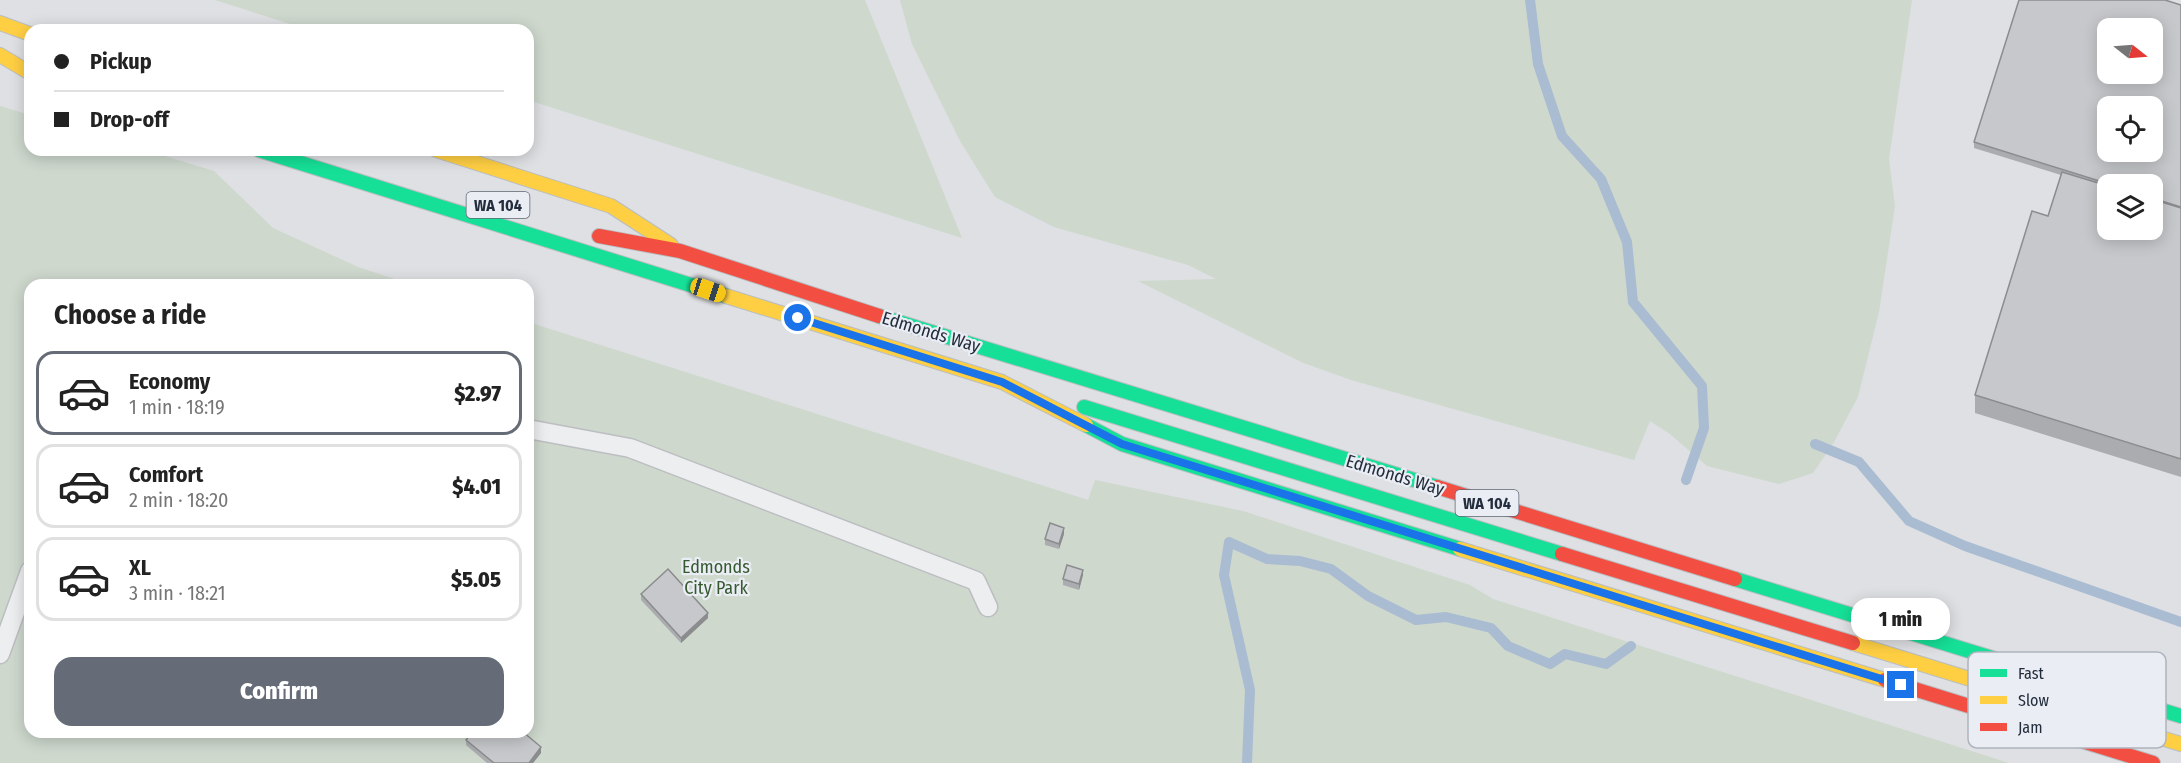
<!DOCTYPE html>
<meta charset="utf-8">
<style>
body{margin:0;font-family:"Fira Sans Condensed",sans-serif;background:#f2f2f2;color:#222;height:100vh;display:flex;flex-direction:column;font-size:22px;white-space:nowrap}
*{box-sizing:border-box;margin:0}
p{font-size:20px;color:#767676}
.icon{flex:none;width:33px;height:33px;fill:none;stroke:currentColor;stroke-width:2;stroke-linecap:round;stroke-linejoin:round}
.map{position:relative;flex:1;overflow:hidden}
.side{position:absolute;left:24px;top:279px;width:510px;height:459px;display:flex;flex-direction:column;background:#fff;border-radius:18px;box-shadow:0 3px 15px #0003}
.side>*{flex:none}
.hud{position:absolute;left:24px;top:24px;width:510px;height:132px;border-radius:18px;box-shadow:0 3px 15px #0003;display:grid;align-content:center;height:132px;padding:0 30px;background:#fff}
.needle{width:39px;rotate:107deg}
.buttons{position:absolute;left:2097px;top:18px;display:grid;gap:12px}
.buttons a{display:grid;place-items:center;width:66px;height:66px;border-radius:12px;background:#fff;box-shadow:0 3px 15px #0003;font-size:30px}
.end{position:absolute;width:27px;height:27px;margin:-14px;border:8px solid #1a73e8;background:#fff;box-shadow:0 0 0 3px #fff}
.from{border-radius:50%}
.bubble{position:absolute;height:42px;border-radius:18px;background:#fff;box-shadow:0 3px 15px #0003;font-size:20px;font-weight:800;line-height:42px;text-align:center}
.car{position:absolute;width:18px;height:36px;margin:-18px -9px;border-radius:8px;box-shadow:0 0 4px 2px #0007;background:linear-gradient(#f5c518 24%,#345 0 40%,#f5c518 0 76%,#345 0 86%,#f5c518 0)}
.hud b{display:flex;align-items:center;gap:21px;height:57px;font-size:22px}
.hud b+b{border-top:2px solid #e0e0e0}
.hud i{width:15px;height:15px;background:#222}
ul{padding:0;list-style:none}
li{display:flex;align-items:center;gap:18px;height:84px;margin:0 12px 9px;padding:0 18px;border:3px solid #e0e0e0;border-radius:18px}
li div{flex:1}
li b{display:block;font-size:22px}
li em{font-style:normal;font-weight:800}
li.active{border-color:#656c77}
li>.icon{width:54px;height:54px;stroke-width:1.5}
h2{padding:0 30px;font-size:27px;line-height:72px}
.action{display:flex;gap:12px;margin-top:auto;padding:12px 30px}
.action a{flex:1;height:69px;border-radius:18px;background:#656c77;color:#fff;font-size:24px;font-weight:800;line-height:69px;text-align:center}
.map>svg:first-child{display:block}
.green{fill:#ced8cd}
.lines{fill:none;stroke-linecap:round;stroke-linejoin:round}
.stream{stroke:#a9bcd1;stroke-width:10}
.lane-casing{stroke:#bcbec1;stroke-width:21}
.fast-casing{stroke:#b9bdc1;stroke-width:16}
.slow-casing{stroke:#b9bdc1;stroke-width:16}
.jam-casing{stroke:#b9bdc1;stroke-width:16}
.lane{stroke:#edeef0;stroke-width:18}
.fast{stroke:#16e098;stroke-width:14}
.slow{stroke:#ffcf43;stroke-width:14}
.jam{stroke:#f24e42;stroke-width:14}
.wall{fill:#aaacaf;fill-rule:evenodd}
.shaded-wall{fill:#8b8c8e}
.building{fill:#c6c8cb;stroke:#8b8c8e;stroke-width:1.5;fill-rule:evenodd}
.route{stroke:#1a73e8;stroke-width:8}
.labels{text-anchor:middle;stroke-width:4.5;stroke-linejoin:round;paint-order:stroke}
.shield{fill:#eaeef4;stroke:#5f6774;stroke-width:1.5}
.shield-label{font-size:16px;font-weight:bold;fill:#242d3d}
.street-label{font-size:18px;fill:#242d3d;stroke:#eaeef4}
.park-label{font-size:18px;fill:#375930;stroke:#eaeef4}
.key{fill:#eaeef4;stroke:#afb4bd;stroke-width:1.5}
.key-label{font-size:16px;fill:#242d3d}
</style>
<div class="map">
<svg width="2181" height="763" viewBox="0 0 2181 763">
<rect width="100%" height="100%" fill="#dee0e3"/>
<!-- green -->
<g class="green">
<polygon points="215,0 865,0 962,238 528,100 528,30 309,30"/>
<polygon points="900,0 1912,0 1889,159 1895,206 1879,312 1858,397 1834,442 1813,473 1779,484 1707,466 1670,434 1650,421 1634,460 1351,380 1301,362 1138,281 1216,279 1188,265 1054,227 995,197 960,141 912,44"/>
<polygon points="0,106 30,115 30,150 145,150 214,171 273,228 358,267 413,285 30,285 30,732 528,732 528,322 1088,500 1095,480 1243,511 1470,585 1493,599 2009,763 0,763"/>
</g>
<g class="lines">
<!-- stream -->
<g class="stream">
<polyline points="1530,0 1538,64 1562,136 1601,179 1627,242 1633,302 1702,386 1704,428 1686,480"/>
<polyline points="1815,444 1859,462 1909,521 1965,546 2181,622"/>
<polyline points="1247,763 1250,690 1224,575 1229,542 1267,559 1300,561 1331,569 1368,596 1416,620 1446,617 1491,628 1508,646 1550,664 1565,654 1606,664 1631,646"/>
</g>
<!-- lane casing -->
<g class="lane-casing">
<g id="lane">
<polyline points="528,429 630,448 976,581 988,607"/>
<polyline points="0,654 30,571"/>
</g>
</g>
<!-- fast casing -->
<g class="fast-casing">
<g id="fast">
<polyline points="259,150 726,296"/>
<polyline points="879,316 1437,487"/>
<polyline points="1084,407 1562,554"/>
<polyline points="1086,425 1122,444 1460,549"/>
<polyline points="1735,579 2181,716"/>
</g>
</g>
<!-- slow casing -->
<g class="slow-casing">
<g id="slow">
<polyline points="0,23 30,34"/>
<polyline points="0,55 30,73"/>
<polyline points="436,150 611,206 671,245"/>
<polyline points="726,296 1002,382 1086,425"/>
<polyline points="1460,549 1885,680"/>
<polyline points="1853,643 2181,744"/>
</g>
</g>
<!-- jam casing -->
<g class="jam-casing">
<g id="jam">
<polyline points="599,236 680,251 879,316"/>
<polyline points="1437,487 1735,579"/>
<polyline points="1562,554 1853,643"/>
<polyline points="1885,680 2153,763"/>
</g>
</g>
<!-- lane -->
<use href="#lane" class="lane"/>
<!-- fast -->
<use href="#fast" class="fast"/>
<!-- slow -->
<use href="#slow" class="slow"/>
<!-- jam -->
<use href="#jam" class="jam"/>
</g>
<!-- wall -->
<g class="wall">
<path d="M 2181,5 L 2181,477 L 1975,413 L 1975,395 L 2048,216 L 2061,175 L 1974,148 L 1974,142 ZM 2108,184 L 2152,184 L 2152,230 L 2108,230 Z"/>
<polygon points="1064,534 1059,549 1045,545 1045,539"/>
<polygon points="1083,575 1079,590 1063,585 1063,579"/>
<polygon points="641,594 708,618 681,643 641,600"/>
<polygon points="466,740 541,753 533,763 487,763 466,745"/>
</g>
<!-- shaded-wall -->
<g class="shaded-wall">
<polygon points="1064,528 1064,534 1059,549 1059,544"/>
<polygon points="1083,570 1083,575 1079,590 1079,584"/>
<polygon points="708,613 708,618 681,643 681,638"/>
<polygon points="541,747 541,753 533,763 529,763"/>
</g>
<!-- building -->
<g class="building">
<path d="M 2019,0 L 2165,0 L 2181,5 L 2181,207 L 2152,198 L 2152,184 L 2109,184 L 1974,142 ZM 2108,28 L 2152,28 L 2152,74 L 2108,74 ZM 2108,106 L 2152,106 L 2152,152 L 2108,152 Z"/>
<polygon points="2062,172 2108,186 2108,230 2152,230 2152,199 2181,208 2181,459 1975,395 2032,211 2048,216"/>
<polygon points="1050,523 1064,528 1059,544 1045,539"/>
<polygon points="1067,565 1083,570 1079,584 1063,579"/>
<polygon points="668,569 708,613 681,638 641,594"/>
<polygon points="472,732 523,732 541,747 529,763 494,763 466,740"/>
</g>
<g class="lines">
<!-- route -->
<polyline class="route" points="798,318 1002,382 1122,444 1901,685"/>
</g>
<g class="labels">
<!-- shield labels -->
<g class="shield">
<rect x="466.5" y="192" width="63" height="26" rx="4.5"/>
<rect x="1455.5" y="490" width="63" height="26" rx="4.5"/>
</g>
<g class="shield-label">
<text x="498" y="211">WA 104</text>
<text x="1487" y="509">WA 104</text>
</g>
<!-- street labels -->
<g class="street-label">
<text transform="translate(931 332) rotate(17)" y="6">Edmonds Way</text>
<text transform="translate(1395 475) rotate(17)" y="6">Edmonds Way</text>
</g>
<!-- park labels -->
<g class="park-label">
<text x="716" y="573">Edmonds<tspan x="716" dy="21">City Park</tspan></text>
</g>
</g>
<!-- legend -->
<rect x="1968" y="652" width="198" height="96" rx="9" class="key"/>
<rect x="1980" y="669" width="27" height="8" fill="#16e098"/>
<rect x="1980" y="696" width="27" height="8" fill="#ffcf43"/>
<rect x="1980" y="723" width="27" height="8" fill="#f24e42"/>
<g class="key-label">
<text x="2018" y="679">Fast</text>
<text x="2018" y="706">Slow</text>
<text x="2018" y="733">Jam</text>
</g>
</svg>
<div class="buttons">
<a><svg class="needle" viewBox="-14 -14 28 28"><path d="M0-13l5 13h-10z" fill="#e53935"/><path d="M0 13l5-13h-10z" fill="#767676"/></svg></a>
<a><svg class="icon" aria-label="locate" viewBox="0 0 24 24"><circle cx="12" cy="12" r="6"/><path d="M12 2v4M12 18v4M2 12h4M18 12h4"/></svg></a>
<a><svg class="icon" aria-label="layers" viewBox="0 0 24 24"><path d="M12 4l9 5-9 5-9-5zM3 14l9 5 9-5"/></svg></a>
</div>
<i class="end from" style="left:798px;top:318px"></i>
<i class="end" style="left:1901px;top:685px"></i>
<div class="bubble" style="left:1851px;top:598px;width:99px">1 min</div>
<i class="car" style="left:708px;top:290px;rotate:108deg"></i>
<div class="hud">
<b><i class="from"></i>Pickup</b>
<b><i></i>Drop-off</b>
</div>
<section class="side">
<h2>Choose a ride</h2>
<ul>
<li class="active"><svg class="icon" aria-label="car" viewBox="0 0 24 24"><path d="M5 17H2v-5l4-1 3-4h7l3 4 3 1v5h-3M9 17h6M6 11h13"/><circle cx="7" cy="17" r="2"/><circle cx="17" cy="17" r="2"/></svg><div><b>Economy</b><p>1 min · 18:19</p></div><em>$2.97</em></li>
<li><svg class="icon" aria-label="car" viewBox="0 0 24 24"><path d="M5 17H2v-5l4-1 3-4h7l3 4 3 1v5h-3M9 17h6M6 11h13"/><circle cx="7" cy="17" r="2"/><circle cx="17" cy="17" r="2"/></svg><div><b>Comfort</b><p>2 min · 18:20</p></div><em>$4.01</em></li>
<li><svg class="icon" aria-label="car" viewBox="0 0 24 24"><path d="M5 17H2v-5l4-1 3-4h7l3 4 3 1v5h-3M9 17h6M6 11h13"/><circle cx="7" cy="17" r="2"/><circle cx="17" cy="17" r="2"/></svg><div><b>XL</b><p>3 min · 18:21</p></div><em>$5.05</em></li>
</ul>
<div class="action"><a>Confirm</a></div>
</section>
</div>
